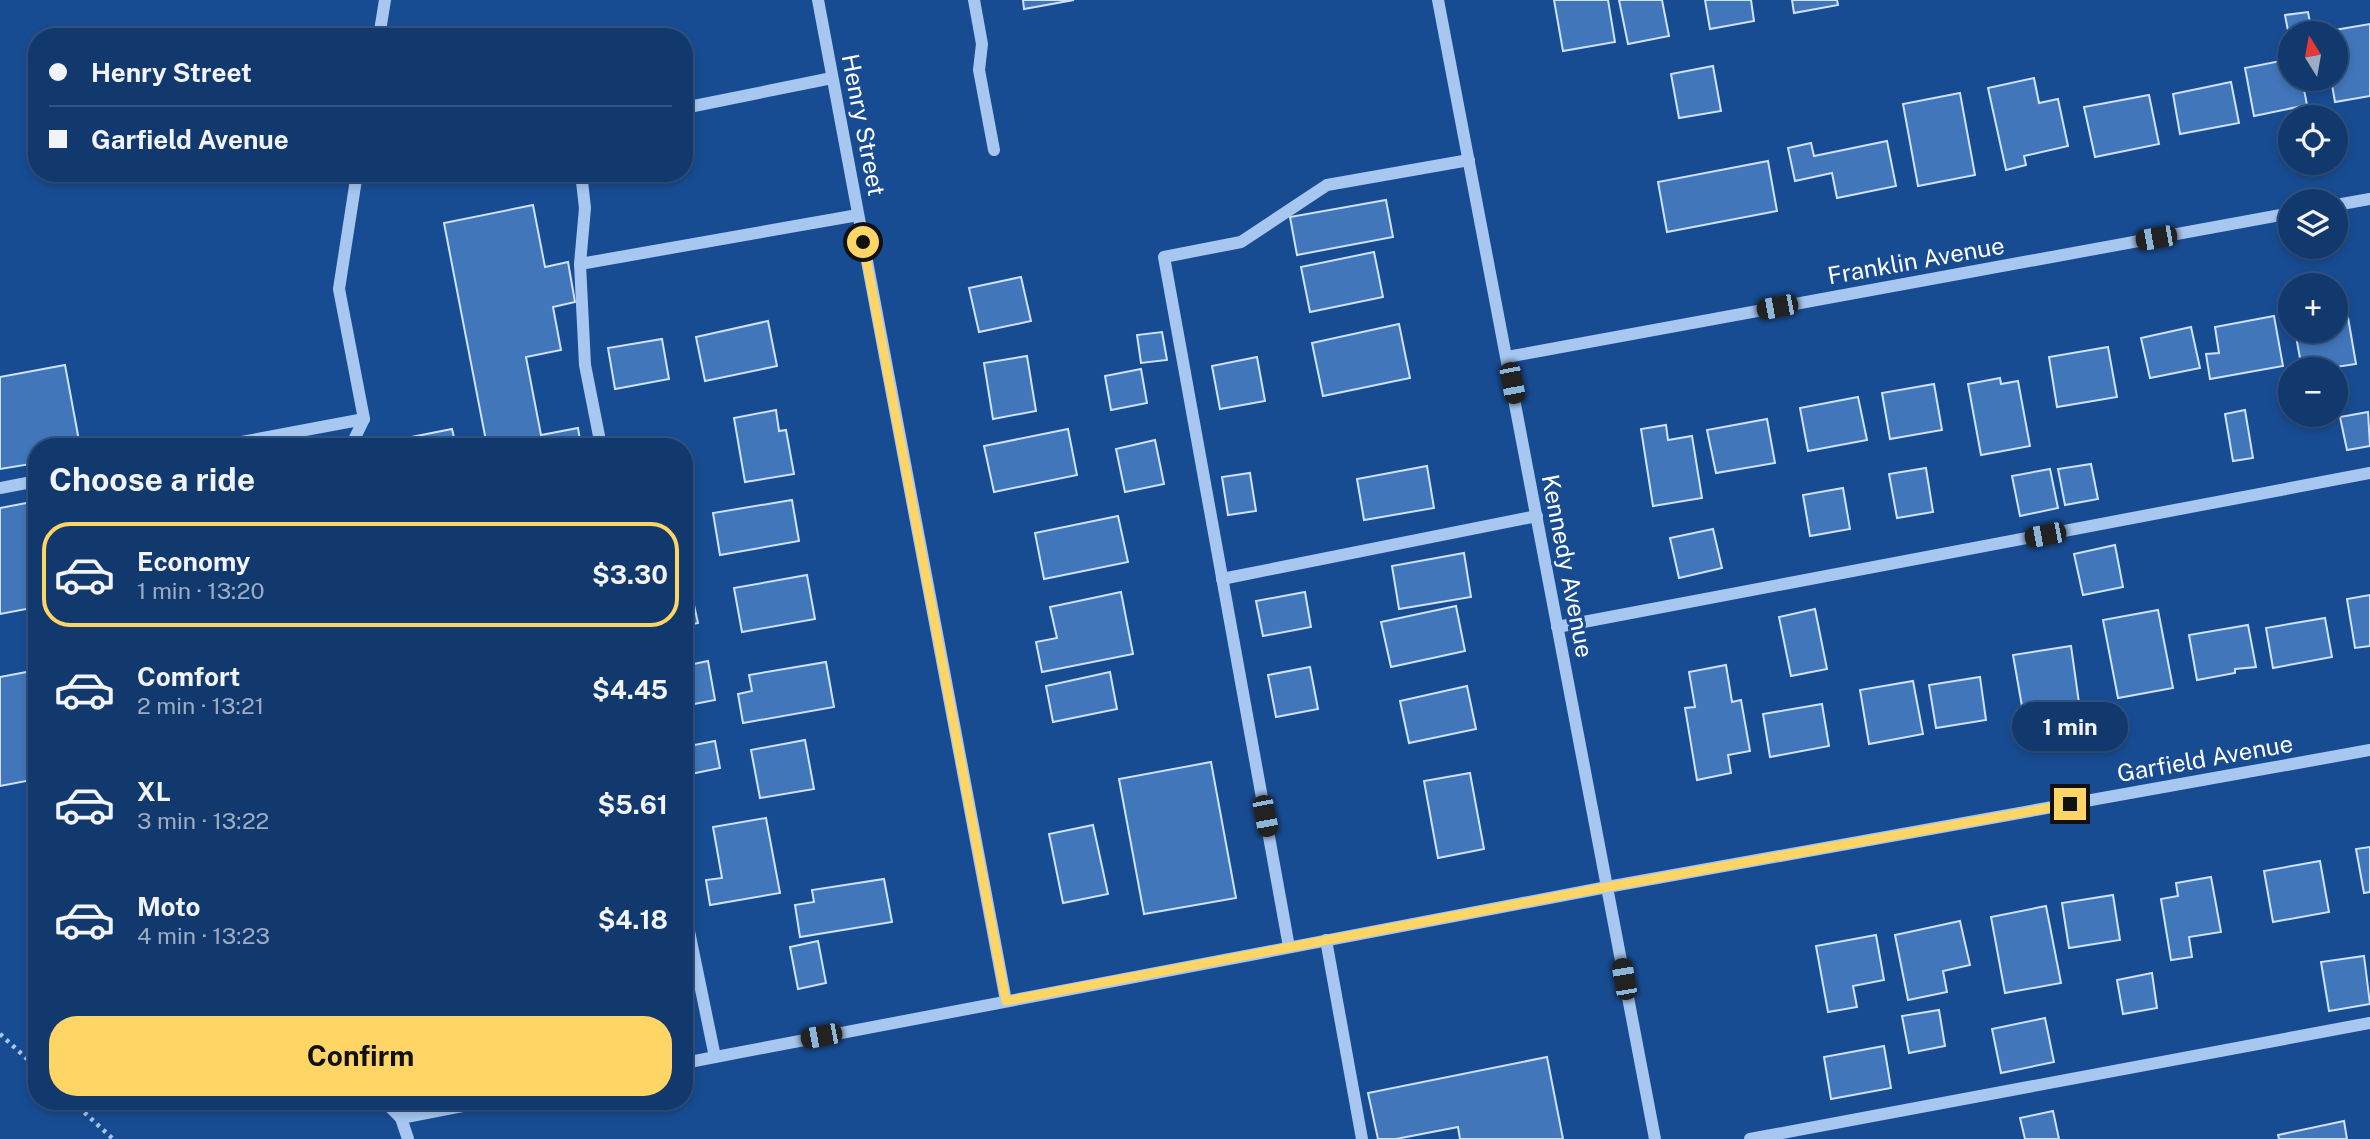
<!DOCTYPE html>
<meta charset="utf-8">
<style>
body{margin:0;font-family:"Public Sans",sans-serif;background:#1b4073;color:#f1f3f6;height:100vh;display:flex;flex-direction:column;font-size:26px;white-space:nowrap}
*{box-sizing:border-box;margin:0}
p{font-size:23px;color:#9cacc2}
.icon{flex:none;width:38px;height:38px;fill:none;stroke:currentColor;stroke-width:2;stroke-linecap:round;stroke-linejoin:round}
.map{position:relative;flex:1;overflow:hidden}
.side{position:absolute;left:28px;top:438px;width:665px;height:672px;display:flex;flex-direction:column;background:#12396e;border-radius:28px;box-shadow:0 4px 10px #0003,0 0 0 2px #315381}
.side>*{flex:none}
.banner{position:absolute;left:28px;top:28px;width:665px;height:154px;border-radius:28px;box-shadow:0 4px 10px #0003,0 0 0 2px #315381;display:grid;align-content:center;height:154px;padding:0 21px;background:#12396e}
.needle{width:46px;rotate:349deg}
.fabs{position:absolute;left:2278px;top:21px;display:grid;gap:14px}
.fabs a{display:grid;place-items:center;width:70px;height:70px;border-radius:50%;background:#12396e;box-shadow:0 4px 10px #0003,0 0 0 2px #315381;font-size:35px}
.end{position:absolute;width:32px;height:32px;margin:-16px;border:9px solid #ffd566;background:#111;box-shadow:0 0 0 4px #111}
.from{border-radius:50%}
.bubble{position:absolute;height:49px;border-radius:24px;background:#12396e;box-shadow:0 4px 10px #0003,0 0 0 2px #315381;font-size:23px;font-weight:700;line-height:49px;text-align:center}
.car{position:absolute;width:21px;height:42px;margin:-21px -10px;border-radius:9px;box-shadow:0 0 5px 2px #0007;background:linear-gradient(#222 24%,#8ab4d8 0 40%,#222 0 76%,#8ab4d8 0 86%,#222 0)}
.banner b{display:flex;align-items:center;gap:24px;height:66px;font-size:26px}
.banner b+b{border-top:2px solid #315381}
.banner i{width:18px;height:18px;background:#f1f3f6}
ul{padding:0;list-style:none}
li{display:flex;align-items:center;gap:21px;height:105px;margin:0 14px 10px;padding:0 7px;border:4px solid transparent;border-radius:28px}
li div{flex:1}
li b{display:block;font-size:26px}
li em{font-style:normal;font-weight:700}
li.selected{border-color:#ffd566}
li>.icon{width:63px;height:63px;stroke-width:1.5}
h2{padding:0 21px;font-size:32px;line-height:84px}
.cta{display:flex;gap:14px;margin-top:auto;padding:14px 21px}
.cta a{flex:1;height:80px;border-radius:28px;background:#ffd566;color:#111;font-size:28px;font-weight:700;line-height:80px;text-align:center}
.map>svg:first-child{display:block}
.building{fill:#4176ba;stroke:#cee2fb;stroke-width:2}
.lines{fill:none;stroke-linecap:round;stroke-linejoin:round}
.path{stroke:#a7c7f0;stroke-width:4.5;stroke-dasharray:3.5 5;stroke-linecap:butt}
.minor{stroke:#a7c7f0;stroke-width:12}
.route{stroke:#ffd566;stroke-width:9}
.labels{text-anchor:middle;stroke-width:6;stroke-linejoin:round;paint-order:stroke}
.street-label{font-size:24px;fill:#fff;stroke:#184c92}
</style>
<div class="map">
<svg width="2370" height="1139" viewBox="0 0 2370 1139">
<rect width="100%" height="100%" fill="#184c92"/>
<!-- building -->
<g class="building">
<polygon points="1023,0 1074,0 1024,9"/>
<polygon points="1554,0 1608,0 1615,42 1563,51"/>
<polygon points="1619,0 1662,0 1669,36 1628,44"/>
<polygon points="1705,0 1751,0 1754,21 1710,29"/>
<polygon points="1792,0 1837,0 1838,5 1794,13"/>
<polygon points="2308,12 2312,33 2291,33 2291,47 2285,15"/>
<polygon points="2370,24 2370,96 2335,102 2331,79 2336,79 2336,33 2323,32"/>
<polygon points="2291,59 2291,79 2302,79 2307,105 2254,116 2245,68"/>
<polygon points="1713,66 1721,111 1679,118 1671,74"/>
<polygon points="2034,78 2039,103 2058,99 2068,146 2024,156 2026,165 2006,170 1988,88"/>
<polygon points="2231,82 2239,123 2180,134 2173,94"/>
<polygon points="1960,93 1975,175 1918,186 1903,104"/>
<polygon points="2149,95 2159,144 2095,157 2084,107"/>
<polygon points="1887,141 1896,186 1837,198 1832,173 1795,181 1788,148 1811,143 1814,156"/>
<polygon points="1768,161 1777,211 1667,232 1658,182"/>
<polygon points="1386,200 1393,237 1297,255 1290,217"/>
<polygon points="533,205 545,267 568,262 575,302 553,307 561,350 526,357 541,435 578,428 581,446 487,446 444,223"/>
<polygon points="1374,252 1383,297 1310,312 1301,267"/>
<polygon points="1021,277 1031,321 979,332 969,288"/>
<polygon points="2345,300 2356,364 2323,369 2302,369 2295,331 2336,331 2336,301"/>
<polygon points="2274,316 2283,366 2210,379 2206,354 2219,353 2215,327"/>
<polygon points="768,321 777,366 705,381 696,337"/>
<polygon points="1399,324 1410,378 1323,396 1312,343"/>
<polygon points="2191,327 2200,368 2150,378 2141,338"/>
<polygon points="1162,332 1167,360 1141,363 1137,335"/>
<polygon points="662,339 669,379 615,389 608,348"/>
<polygon points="2108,347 2117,397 2057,407 2049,357"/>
<polygon points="1027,356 1036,411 993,419 984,363"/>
<polygon points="1257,357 1265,401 1220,409 1212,366"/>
<polygon points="65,365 80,446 37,446 37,463 0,469 0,377"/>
<polygon points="1141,369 1147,403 1111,410 1105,376"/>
<polygon points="2000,378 2001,384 2018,381 2030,446 1981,455 1968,384"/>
<polygon points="1934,384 1942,430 1890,439 1882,393"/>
<polygon points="1858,397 1867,440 1808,451 1800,408"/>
<polygon points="776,410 779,431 786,430 794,474 745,482 734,418"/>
<polygon points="2245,410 2253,458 2233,461 2225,414"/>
<polygon points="2368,412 2370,446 2347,450 2340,417"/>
<polygon points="1767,419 1775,463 1716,473 1707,430"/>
<polygon points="1666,425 1668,440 1692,436 1702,498 1653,506 1641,429"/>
<polygon points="452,429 456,446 366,446"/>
<polygon points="1068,429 1077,475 994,492 984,446"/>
<polygon points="1155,440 1164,484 1125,492 1116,449"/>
<polygon points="2091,464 2098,499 2065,505 2058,469"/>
<polygon points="1427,466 1434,508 1364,520 1357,479"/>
<polygon points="1926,468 1933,512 1897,518 1889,474"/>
<polygon points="2050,469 2058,508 2020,516 2012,476"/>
<polygon points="1250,473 1256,511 1228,515 1222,477"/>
<polygon points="1843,488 1850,529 1810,536 1803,495"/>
<polygon points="792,500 799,541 720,555 713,513"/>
<polygon points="37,501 37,607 0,614 0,508"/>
<polygon points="1118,516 1128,562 1044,579 1035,533"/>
<polygon points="1713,529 1722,568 1679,578 1670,538"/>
<polygon points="2115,545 2123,587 2083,595 2074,554"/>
<polygon points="1464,553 1471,597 1399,609 1392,566"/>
<polygon points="807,575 815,619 742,632 734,588"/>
<polygon points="688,578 698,623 684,626 684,579"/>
<polygon points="1121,592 1133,654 1042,672 1036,642 1057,638 1050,607"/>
<polygon points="1305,592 1311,627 1263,636 1256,601"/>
<polygon points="2370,595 2370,646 2355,648 2347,599"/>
<polygon points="1456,606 1465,651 1391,667 1381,622"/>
<polygon points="1815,609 1827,669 1791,676 1779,617"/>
<polygon points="2158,610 2173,688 2118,698 2103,620"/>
<polygon points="2325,618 2332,657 2273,668 2266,628"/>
<polygon points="2248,625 2256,667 2235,669 2235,673 2197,680 2189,635"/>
<polygon points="2071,646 2079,703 2023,712 2013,655"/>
<polygon points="708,661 715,700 684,706 684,666"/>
<polygon points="826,662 834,707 743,723 738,694 752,691 749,675"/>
<polygon points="1726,665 1732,702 1741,700 1750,751 1728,755 1731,773 1697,780 1685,708 1695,707 1689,672"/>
<polygon points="1310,667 1318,709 1276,717 1268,675"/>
<polygon points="37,670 37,779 0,786 0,677"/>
<polygon points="1110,672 1117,709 1053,722 1046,686"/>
<polygon points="1980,677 1986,720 1936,728 1929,685"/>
<polygon points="1913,681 1923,734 1869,744 1860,690"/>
<polygon points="1467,686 1476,729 1409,743 1400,701"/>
<polygon points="1822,704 1829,746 1770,757 1763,714"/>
<polygon points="805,740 814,789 760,798 751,750"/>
<polygon points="715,741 720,768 686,775 684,747"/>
<polygon points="1211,762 1236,898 1144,914 1119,779"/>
<polygon points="1470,773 1484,849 1438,858 1424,781"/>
<polygon points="766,818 780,893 710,905 706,880 722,878 713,827"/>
<polygon points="1093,825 1108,894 1063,903 1049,834"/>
<polygon points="2370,847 2370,892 2364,893 2356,849"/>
<polygon points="2320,861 2329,912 2273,922 2264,871"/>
<polygon points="2211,877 2221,932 2189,937 2192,957 2171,960 2161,899 2178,896 2176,883"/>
<polygon points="884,879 892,922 800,937 795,905 814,902 812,890"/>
<polygon points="2113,895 2120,940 2069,948 2062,903"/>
<polygon points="2046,906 2061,983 2005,993 1991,917"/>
<polygon points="1960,921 1970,965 1943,971 1947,992 1908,1000 1895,935"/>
<polygon points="1876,935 1884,980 1853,986 1857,1007 1828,1012 1816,946"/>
<polygon points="818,941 826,983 798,989 790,947"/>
<polygon points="2364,956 2370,1004 2329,1011 2321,962"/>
<polygon points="2152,973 2157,1008 2123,1014 2117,980"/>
<polygon points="1939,1010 1945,1046 1909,1053 1902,1016"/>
<polygon points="2045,1018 2054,1062 2001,1073 1992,1029"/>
<polygon points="1884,1046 1891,1088 1831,1099 1824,1057"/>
<polygon points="1547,1057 1563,1139 1460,1139 1458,1127 1396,1139 1378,1139 1368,1093"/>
<polygon points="2053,1111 2059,1139 2025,1139 2020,1118"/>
<polygon points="2344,1121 2347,1139 2279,1139 2278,1135"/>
</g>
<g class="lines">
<!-- path -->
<g class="path">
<polyline points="0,1034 37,1068"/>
<polyline points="72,1101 113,1139"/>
</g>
<!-- minor -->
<g class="minor">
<polyline points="818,0 1006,1001"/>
<polyline points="974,0 982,44 979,70 994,150"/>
<polyline points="1438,0 1655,1139"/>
<polyline points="379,37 385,0"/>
<polyline points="684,108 832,78"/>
<polyline points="581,173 585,208 580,264 585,365 601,446"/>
<polyline points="2336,205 2370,199"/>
<polyline points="580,264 858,215"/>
<polyline points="1507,357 2291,213"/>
<polyline points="220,446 364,419 339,289 357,173"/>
<polyline points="351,446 364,419"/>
<polyline points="0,488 37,481"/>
<polyline points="1222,579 1537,516"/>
<polyline points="1557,627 2370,473"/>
<polyline points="684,907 715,1057"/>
<polyline points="1326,940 1362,1139"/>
<polyline points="1289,947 1164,257 1241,242 1327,185 1469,160"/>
<polyline points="684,1063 1607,887 2370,750"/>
<polyline points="384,1101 401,1118 408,1139"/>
<polyline points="401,1118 488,1101"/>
<polyline points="1750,1139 2370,1023"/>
</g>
</g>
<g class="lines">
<!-- route -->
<polyline class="route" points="863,242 1006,1001 1607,887 2070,804"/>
</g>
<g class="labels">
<!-- street labels -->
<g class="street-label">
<text transform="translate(863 125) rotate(79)" y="8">Henry Street</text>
<text transform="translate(1916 261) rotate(-10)" y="8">Franklin Avenue</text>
<text transform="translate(1567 566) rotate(79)" y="8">Kennedy Avenue</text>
<text transform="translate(2205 759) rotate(-10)" y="8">Garfield Avenue</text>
</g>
</g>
</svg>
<div class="fabs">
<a><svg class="needle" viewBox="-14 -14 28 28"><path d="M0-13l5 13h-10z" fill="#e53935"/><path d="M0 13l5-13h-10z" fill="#9cacc2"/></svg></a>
<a><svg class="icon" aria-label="locate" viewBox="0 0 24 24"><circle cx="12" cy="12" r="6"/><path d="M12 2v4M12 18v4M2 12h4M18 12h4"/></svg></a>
<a><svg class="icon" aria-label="layers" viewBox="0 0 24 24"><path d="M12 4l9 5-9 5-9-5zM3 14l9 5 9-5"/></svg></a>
<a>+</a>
<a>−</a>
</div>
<i class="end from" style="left:863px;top:242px"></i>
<i class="end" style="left:2070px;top:804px"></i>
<div class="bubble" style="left:2012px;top:702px;width:116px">1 min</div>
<i class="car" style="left:2156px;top:238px;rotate:260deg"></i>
<i class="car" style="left:1777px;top:307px;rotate:259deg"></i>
<i class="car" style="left:1512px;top:383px;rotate:169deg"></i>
<i class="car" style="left:2045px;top:535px;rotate:259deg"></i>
<i class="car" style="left:1265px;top:816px;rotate:169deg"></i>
<i class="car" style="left:1624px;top:979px;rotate:350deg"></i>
<i class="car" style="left:821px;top:1036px;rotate:259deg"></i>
<div class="banner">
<b><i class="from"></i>Henry Street</b>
<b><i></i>Garfield Avenue</b>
</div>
<section class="side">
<h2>Choose a ride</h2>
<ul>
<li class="selected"><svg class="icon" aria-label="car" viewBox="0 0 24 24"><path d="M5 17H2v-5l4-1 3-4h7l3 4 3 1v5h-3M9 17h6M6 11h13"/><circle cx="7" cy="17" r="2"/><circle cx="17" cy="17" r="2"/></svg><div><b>Economy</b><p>1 min · 13:20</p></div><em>$3.30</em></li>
<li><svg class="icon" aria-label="car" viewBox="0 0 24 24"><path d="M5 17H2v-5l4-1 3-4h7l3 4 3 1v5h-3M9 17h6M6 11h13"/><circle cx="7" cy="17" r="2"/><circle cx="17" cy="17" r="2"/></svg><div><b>Comfort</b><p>2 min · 13:21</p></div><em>$4.45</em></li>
<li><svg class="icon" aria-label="car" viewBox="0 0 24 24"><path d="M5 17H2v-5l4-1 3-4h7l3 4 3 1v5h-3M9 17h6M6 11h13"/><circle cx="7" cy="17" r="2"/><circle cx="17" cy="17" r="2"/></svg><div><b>XL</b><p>3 min · 13:22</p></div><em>$5.61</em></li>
<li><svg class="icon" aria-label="car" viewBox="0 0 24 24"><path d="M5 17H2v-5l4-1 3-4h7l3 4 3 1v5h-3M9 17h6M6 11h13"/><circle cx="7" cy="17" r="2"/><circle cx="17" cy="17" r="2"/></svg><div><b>Moto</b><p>4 min · 13:23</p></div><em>$4.18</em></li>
</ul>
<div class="cta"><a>Confirm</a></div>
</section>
</div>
